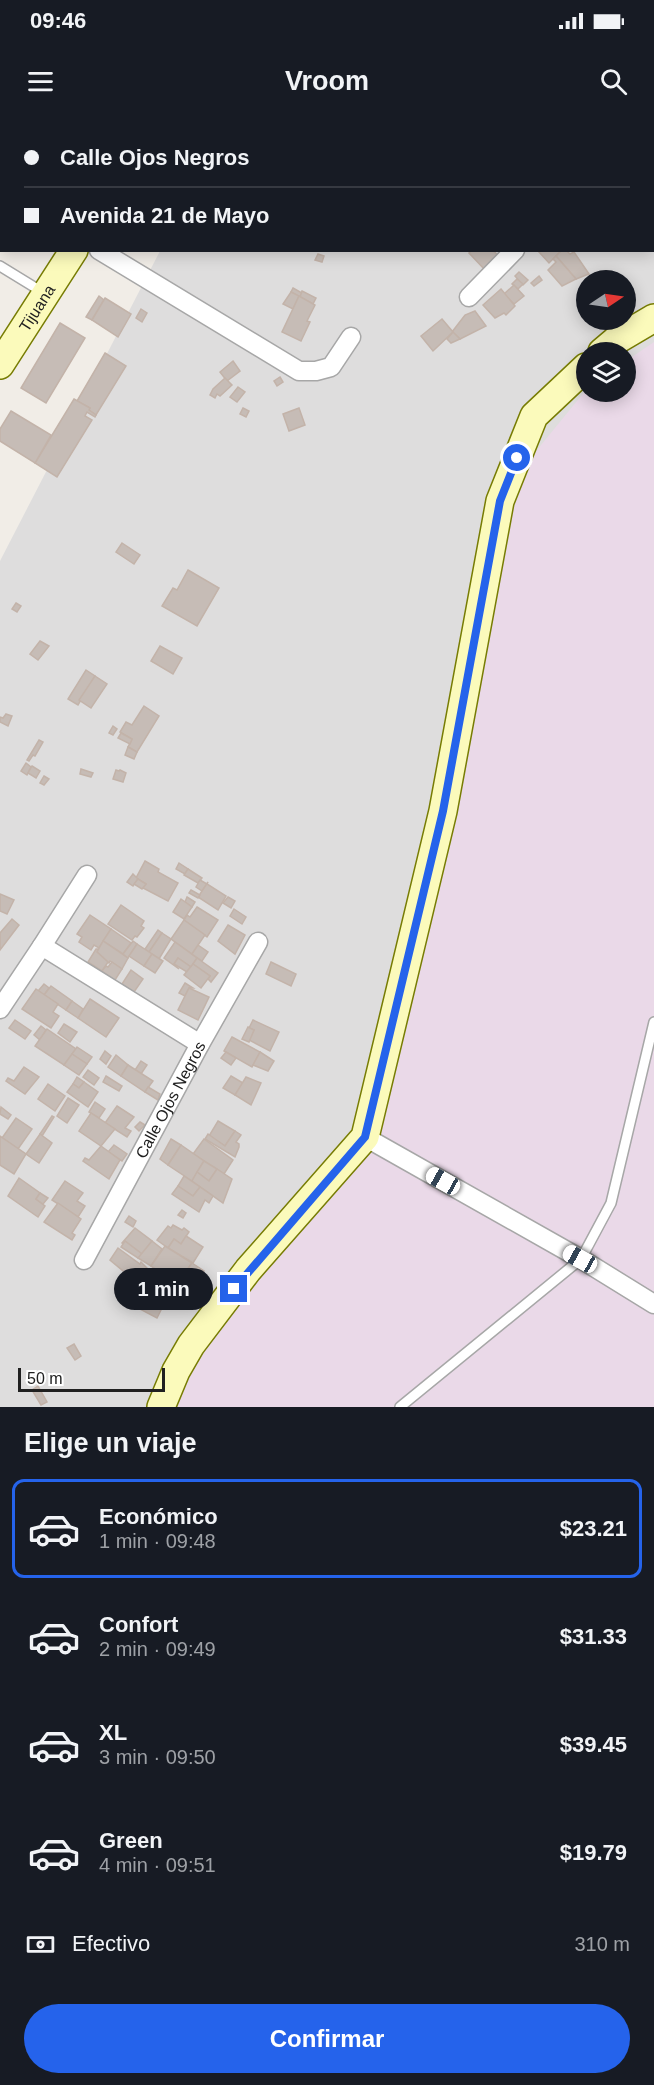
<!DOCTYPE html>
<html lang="es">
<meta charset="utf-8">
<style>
body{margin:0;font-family:Arial,sans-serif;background:#20242c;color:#f1f3f6;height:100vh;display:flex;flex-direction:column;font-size:22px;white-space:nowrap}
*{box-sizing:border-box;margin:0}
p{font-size:20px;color:#9ea1a6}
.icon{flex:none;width:33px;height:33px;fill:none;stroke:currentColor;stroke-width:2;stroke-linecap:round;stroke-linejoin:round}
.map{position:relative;height:1287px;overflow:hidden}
.details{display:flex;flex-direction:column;background:#171b24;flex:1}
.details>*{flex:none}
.guide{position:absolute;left:0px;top:0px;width:654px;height:132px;box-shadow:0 3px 15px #0003;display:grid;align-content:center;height:132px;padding:0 24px;background:#171b24}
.needle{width:39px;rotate:77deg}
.tools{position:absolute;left:576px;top:150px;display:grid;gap:12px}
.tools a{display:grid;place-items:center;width:60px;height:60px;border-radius:50%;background:#171b24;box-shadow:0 3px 15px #0003;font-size:30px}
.scale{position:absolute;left:18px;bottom:15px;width:147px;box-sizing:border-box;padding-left:6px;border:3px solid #202020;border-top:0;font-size:16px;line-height:21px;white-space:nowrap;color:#202020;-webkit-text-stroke:4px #fff;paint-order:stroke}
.end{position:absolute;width:27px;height:27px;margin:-14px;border:8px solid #2563eb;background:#fff;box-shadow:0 0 0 3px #fff}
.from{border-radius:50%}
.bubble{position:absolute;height:42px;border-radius:21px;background:#171b24;box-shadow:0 3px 15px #0003;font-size:20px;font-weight:700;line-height:42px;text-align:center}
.car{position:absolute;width:18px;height:36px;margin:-18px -9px;border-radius:8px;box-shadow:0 0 4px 2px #0007;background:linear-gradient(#fff 24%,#345 0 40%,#fff 0 76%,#345 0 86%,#fff 0)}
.guide b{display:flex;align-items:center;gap:21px;height:57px;font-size:22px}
.guide b+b{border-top:2px solid #363941}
.guide i{width:15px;height:15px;background:#f1f3f6}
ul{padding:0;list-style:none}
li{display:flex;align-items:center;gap:18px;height:99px;margin:0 12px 9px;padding:0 12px;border:3px solid transparent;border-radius:12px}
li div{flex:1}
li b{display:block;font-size:22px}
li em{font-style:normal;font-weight:700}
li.on{border-color:#2563eb}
li>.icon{width:54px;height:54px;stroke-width:1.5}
h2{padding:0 24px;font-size:27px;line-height:72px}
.pay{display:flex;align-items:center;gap:15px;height:66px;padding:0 24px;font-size:22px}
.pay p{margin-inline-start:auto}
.primary-button{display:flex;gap:12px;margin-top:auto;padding:12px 24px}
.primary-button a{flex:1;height:69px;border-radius:36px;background:#2563eb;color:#fff;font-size:24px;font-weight:700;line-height:69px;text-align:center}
.status{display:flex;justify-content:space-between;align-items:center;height:42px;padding:0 30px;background:#171b24;direction:ltr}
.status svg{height:16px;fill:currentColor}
header{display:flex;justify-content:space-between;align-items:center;height:78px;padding:0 24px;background:#171b24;font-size:27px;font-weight:700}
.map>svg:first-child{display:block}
.residential{fill:#dedddd;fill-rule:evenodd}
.industrial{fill:#ead9e8}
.building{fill:#c6bcb6;stroke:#c3b3a9;stroke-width:1.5}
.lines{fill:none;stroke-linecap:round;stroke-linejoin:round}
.lane-casing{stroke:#a7a7a7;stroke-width:12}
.street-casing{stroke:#a7a7a7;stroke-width:21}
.secondary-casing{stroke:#777c03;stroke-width:30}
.lane{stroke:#fff;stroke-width:9}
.street{stroke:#fff;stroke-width:18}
.secondary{stroke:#fbfabb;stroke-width:27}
.route{stroke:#2563eb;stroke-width:8}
.labels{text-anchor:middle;stroke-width:4.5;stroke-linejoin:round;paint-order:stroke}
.street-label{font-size:16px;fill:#202020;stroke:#fff}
</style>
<div class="status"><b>09:46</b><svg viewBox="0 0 49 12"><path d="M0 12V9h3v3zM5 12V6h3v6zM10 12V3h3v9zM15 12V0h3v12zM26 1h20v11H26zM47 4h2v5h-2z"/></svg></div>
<header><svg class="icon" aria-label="menu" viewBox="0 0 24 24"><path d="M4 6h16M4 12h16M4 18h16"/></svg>Vroom<svg class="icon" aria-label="search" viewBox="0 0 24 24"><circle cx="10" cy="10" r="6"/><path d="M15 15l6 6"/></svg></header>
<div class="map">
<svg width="654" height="1287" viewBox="0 0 654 1287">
<rect width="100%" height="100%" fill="#f1ede7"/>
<!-- residential -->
<path class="residential" d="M 227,0 L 654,0 L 654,1287 L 0,1287 L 0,441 L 160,131 L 652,130 L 652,2 L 226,1 ZM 586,160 L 626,160 L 626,200 L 586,200 ZM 586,232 L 626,232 L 626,272 L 586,272 Z"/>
<!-- industrial -->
<polygon class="industrial" points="654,222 654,1287 155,1287 169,1237 379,1019 446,713 519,352 586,270 586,272 626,272 626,241"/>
<!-- building -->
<g class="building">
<polygon points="583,0 611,0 612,2 584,2"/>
<polygon points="472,130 493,130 499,137 485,150 469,133"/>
<polygon points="541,130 562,130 549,143 539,132"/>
<polygon points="562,130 566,130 570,134 574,132 589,154 576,159 556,136"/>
<polygon points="318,134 324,136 322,142 315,140"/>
<polygon points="556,136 576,159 562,166 548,150 556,142 553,139"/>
<polygon points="519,152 528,160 523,165 515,156"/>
<polygon points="539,156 542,160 534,166 531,163"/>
<polygon points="517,159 523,164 518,169 512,164"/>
<polygon points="514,165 524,176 514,184 504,174"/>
<polygon points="293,168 302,173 300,177 291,172"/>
<polygon points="501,169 515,186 506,195 504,193 495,198 483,185"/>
<polygon points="302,171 316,178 313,184 300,177"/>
<polygon points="291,172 299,176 293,189 283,184"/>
<polygon points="99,176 104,180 92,200 86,197"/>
<polygon points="299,176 315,185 307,201 310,202 301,221 282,212"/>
<polygon points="105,178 131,194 118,217 92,200"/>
<polygon points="141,189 147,193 142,202 136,198"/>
<polygon points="475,191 486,206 460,219 452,212 465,195"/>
<polygon points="442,199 453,212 433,231 421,216"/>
<polygon points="60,203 85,218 46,283 21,268"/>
<polygon points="453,212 460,219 451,223 447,219"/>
<polygon points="105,233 126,246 96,295 89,290 90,288 77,281"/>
<polygon points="233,241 240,251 227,261 220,252"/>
<polygon points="280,257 283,262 277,266 274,261"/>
<polygon points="225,258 232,265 220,276 217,274 215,278 210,275 213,269"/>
<polygon points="238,267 245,272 237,282 230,277"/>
<polygon points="74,279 90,288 89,290 96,295 95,297 87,292 85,296 92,300 57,357 35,343"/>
<polygon points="243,288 249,291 246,297 240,294"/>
<polygon points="299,288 305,305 289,311 283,294"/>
<polygon points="11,291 51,315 35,343 0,321 0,309"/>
<polygon points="122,423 140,435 134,444 116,432"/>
<polygon points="188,450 219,468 197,506 162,486 173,468 177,470"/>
<polygon points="16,483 21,486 17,492 12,489"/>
<polygon points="40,521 49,526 38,540 30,534"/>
<polygon points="160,526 182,538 173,554 151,541"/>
<polygon points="86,550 95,556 78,585 68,579"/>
<polygon points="95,556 107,564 91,588 79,580"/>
<polygon points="144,586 159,596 137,632 128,627 132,619 120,612 126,602 132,605"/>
<polygon points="6,594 12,596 8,606 0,602 0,597 3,598"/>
<polygon points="113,606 117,609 113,615 109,613"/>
<polygon points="121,613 132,619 130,624 118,618"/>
<polygon points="39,620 43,622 35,636 33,635 29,641 27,640"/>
<polygon points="128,627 137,632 134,639 125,635"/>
<polygon points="26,643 31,647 27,655 21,651"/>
<polygon points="32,646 40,651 36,658 28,653"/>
<polygon points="81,649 93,653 91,657 80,654"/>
<polygon points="116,650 119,651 120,650 126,653 123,662 113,659"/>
<polygon points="44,656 49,659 44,665 40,663"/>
<polygon points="145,741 159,749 158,752 178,763 168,781 143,768 146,764 136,758"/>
<polygon points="179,743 188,749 185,754 176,749"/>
<polygon points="188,749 202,758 198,763 184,755"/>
<polygon points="133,754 138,759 133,766 127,762"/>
<polygon points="138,759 146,764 142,769 134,764"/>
<polygon points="200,760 207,764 202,771 196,767"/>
<polygon points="208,762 207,764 226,776 218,790 198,777"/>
<polygon points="191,770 200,775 198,778 189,773"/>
<polygon points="0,774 14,780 7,794 0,791"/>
<polygon points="187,777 195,782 192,787 185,782"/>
<polygon points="228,777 235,781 231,788 223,783"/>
<polygon points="181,779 192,787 184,799 173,792"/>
<polygon points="121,785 144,801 141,806 144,808 137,817 135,816 132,820 108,804"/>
<polygon points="197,787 218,800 207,817 184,800 187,795 190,797"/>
<polygon points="234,789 246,797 242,804 230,796"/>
<polygon points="90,795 111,809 99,828 94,825 91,830 79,822 82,817 77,814"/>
<polygon points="12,799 19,805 0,830 0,813"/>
<polygon points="184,800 205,815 192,834 171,819"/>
<polygon points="228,805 245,815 235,834 218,821"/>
<polygon points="111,809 131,823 123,834 103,821"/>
<polygon points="158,810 162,813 149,832 145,829"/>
<polygon points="162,813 171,819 159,839 149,832"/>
<polygon points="103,821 128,838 122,849 110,841 109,843 97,832"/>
<polygon points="133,821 137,824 128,838 123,834"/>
<polygon points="175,822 197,838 191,847 178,838 174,844 179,849 164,838"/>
<polygon points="137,824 152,834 144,846 129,836"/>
<polygon points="198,825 208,832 202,841 192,834"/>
<polygon points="96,829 98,829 97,832 108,842 102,851 88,842"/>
<polygon points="152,834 163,841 155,853 144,846"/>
<polygon points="178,838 191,847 187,852 174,844"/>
<polygon points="197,838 218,853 211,862 208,859 210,856 193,844"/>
<polygon points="112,842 122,849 115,860 102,851 106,846 108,847"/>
<polygon points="271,842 296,854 291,866 266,854"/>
<polygon points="193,844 210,856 201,868 184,855"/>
<polygon points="131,850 143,859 134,872 122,864"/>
<polygon points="185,863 193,868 189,868 185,876 179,873"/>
<polygon points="44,864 49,868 44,875 38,871"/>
<polygon points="51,866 72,881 66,890 44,875"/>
<polygon points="189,868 209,877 198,900 178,890"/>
<polygon points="36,869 58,884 53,892 59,896 51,908 22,889"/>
<polygon points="90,879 119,898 106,917 78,898"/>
<polygon points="72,881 83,889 78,898 66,890"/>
<polygon points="15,900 31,911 25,919 9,908"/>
<polygon points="253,900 279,912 270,931 249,920 254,910 249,908"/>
<polygon points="64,904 77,912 70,922 58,913"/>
<polygon points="41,906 46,910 40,920 34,915"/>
<polygon points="248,907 254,910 249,922 242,919"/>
<polygon points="47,909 76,929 64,945 35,926"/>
<polygon points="232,917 260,932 252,947 224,931"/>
<polygon points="77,927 92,937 87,944 72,934"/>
<polygon points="105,931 111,936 106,944 100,939"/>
<polygon points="226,932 236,938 231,945 221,938"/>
<polygon points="260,932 274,941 268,951 253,945"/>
<polygon points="72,934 87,944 79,955 64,945"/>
<polygon points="116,935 128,945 121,956 108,947"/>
<polygon points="141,941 147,945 141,954 135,950"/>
<polygon points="128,945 153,961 145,972 121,956"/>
<polygon points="24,947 39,957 25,974 6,961 8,958 14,961"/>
<polygon points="88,950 99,958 94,965 83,957"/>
<polygon points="106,956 122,966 119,971 103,962"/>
<polygon points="231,956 243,963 235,975 223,968"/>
<polygon points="77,957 84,962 79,968 73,964"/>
<polygon points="246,957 261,963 251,985 235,975"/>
<polygon points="84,962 98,972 88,987 67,972 73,964 79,968"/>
<polygon points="48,964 65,976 55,991 38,979"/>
<polygon points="148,967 160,974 158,980 145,972"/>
<polygon points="68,978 79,985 67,1003 57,996"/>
<polygon points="95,982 105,989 99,998 89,992"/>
<polygon points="117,986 134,997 125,1008 131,1011 127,1017 105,1003"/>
<polygon points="1,987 11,995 8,999 0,994"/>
<polygon points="91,993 115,1009 101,1026 79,1011"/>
<polygon points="52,996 54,997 42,1016 40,1014"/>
<polygon points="16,998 32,1009 18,1029 2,1018"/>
<polygon points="218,1001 235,1011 225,1026 209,1016"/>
<polygon points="140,1002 145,1005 139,1011 135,1007"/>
<polygon points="235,1011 241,1015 236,1022 239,1024 239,1027 235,1037 205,1019 208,1014 225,1026"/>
<polygon points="40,1014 52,1023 39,1043 26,1034"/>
<polygon points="0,1016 26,1034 14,1054 0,1045"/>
<polygon points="171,1019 181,1025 168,1045 160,1039"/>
<polygon points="204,1019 233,1040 224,1054 193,1034"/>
<polygon points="114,1025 127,1034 122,1041 108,1032"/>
<polygon points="181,1025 204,1041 192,1061 168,1045"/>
<polygon points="101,1026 120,1040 109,1059 83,1041 85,1038 89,1040"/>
<polygon points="204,1041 217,1049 209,1061 197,1052"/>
<polygon points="217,1049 232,1059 223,1083 192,1061 197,1052 209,1061"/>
<polygon points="184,1056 200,1067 193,1076 178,1066"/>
<polygon points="19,1058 40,1073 36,1079 45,1086 38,1097 8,1076"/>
<polygon points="65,1061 83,1073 77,1081 85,1086 78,1097 52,1080"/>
<polygon points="178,1066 193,1076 200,1067 213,1076 209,1083 205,1080 199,1092 172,1074"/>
<polygon points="40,1073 48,1078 43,1084 36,1079"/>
<polygon points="58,1083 81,1099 72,1113 75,1115 72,1120 44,1102"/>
<polygon points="182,1090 186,1093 183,1098 178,1095"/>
<polygon points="129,1096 136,1101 133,1107 125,1102"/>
<polygon points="173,1105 182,1110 184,1108 189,1112 181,1124 174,1119 168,1128 157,1120 168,1106 171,1108"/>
<polygon points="135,1108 152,1121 142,1134 125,1121 123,1124 122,1123"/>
<polygon points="186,1116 203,1127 193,1143 168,1128 174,1119 181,1124"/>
<polygon points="125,1121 142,1134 138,1138 121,1127"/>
<polygon points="152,1121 162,1129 151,1146 138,1138"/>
<polygon points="165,1126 192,1143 177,1164 151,1146"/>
<polygon points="118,1128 140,1144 141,1142 151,1152 141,1166 110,1140"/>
<polygon points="192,1143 204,1151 189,1172 177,1164"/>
<polygon points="141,1174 165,1182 157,1198 136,1187"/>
<polygon points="74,1224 81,1236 75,1240 67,1228"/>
<polygon points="38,1266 47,1282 41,1285 32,1270"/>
</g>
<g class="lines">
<!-- lane casing -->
<g class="lane-casing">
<g id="lane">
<polyline points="0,146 44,173"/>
<polyline points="400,1287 581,1139 611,1083 654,902"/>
</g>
</g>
<!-- street casing -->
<g class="street-casing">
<g id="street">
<polyline points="640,2 641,0"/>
<polyline points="652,83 654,85"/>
<polyline points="99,130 299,251 316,251 331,247 351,217"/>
<polyline points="469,177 515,130"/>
<polyline points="42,826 200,924"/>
<polyline points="0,889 42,826 87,755"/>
<polyline points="365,1017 581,1139 654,1184"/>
<path id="s1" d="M 84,1140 L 200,924 L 258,822"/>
</g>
</g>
<!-- secondary casing -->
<g class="secondary-casing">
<g id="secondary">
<polyline points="111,0 113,2"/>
<polyline points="154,2 155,0"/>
<polyline points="602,232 615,221 654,198"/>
<path id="s2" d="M 0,245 L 74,130"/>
<polyline points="161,1287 176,1251 191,1225 248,1150 365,1017 443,691 500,381 534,296 586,247"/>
</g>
</g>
<!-- lane -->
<use href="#lane" class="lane"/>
<!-- street -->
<use href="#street" class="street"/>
<!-- secondary -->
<use href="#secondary" class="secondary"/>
</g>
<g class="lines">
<!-- route -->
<polyline class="route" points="234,1169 365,1017 443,691 500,381 517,338"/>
</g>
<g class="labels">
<!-- street labels -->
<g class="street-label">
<text dy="6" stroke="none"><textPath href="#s2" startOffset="68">Tijuana</textPath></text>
<text dy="6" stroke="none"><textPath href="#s1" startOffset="182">Calle Ojos Negros</textPath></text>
</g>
</g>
</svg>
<div class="tools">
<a><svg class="needle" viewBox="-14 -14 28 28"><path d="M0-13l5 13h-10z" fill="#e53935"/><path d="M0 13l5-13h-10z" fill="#9ea1a6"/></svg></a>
<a><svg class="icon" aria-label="layers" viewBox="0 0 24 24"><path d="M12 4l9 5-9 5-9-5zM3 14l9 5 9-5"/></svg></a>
</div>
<div class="scale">50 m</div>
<i class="end from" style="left:517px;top:338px"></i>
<i class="end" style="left:234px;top:1169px"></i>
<div class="bubble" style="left:114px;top:1148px;width:99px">1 min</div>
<i class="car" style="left:443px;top:1061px;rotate:299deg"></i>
<i class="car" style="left:580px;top:1139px;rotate:299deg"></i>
<div class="guide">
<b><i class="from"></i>Calle Ojos Negros</b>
<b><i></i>Avenida 21 de Mayo</b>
</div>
</div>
<section class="details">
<h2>Elige un viaje</h2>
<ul>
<li class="on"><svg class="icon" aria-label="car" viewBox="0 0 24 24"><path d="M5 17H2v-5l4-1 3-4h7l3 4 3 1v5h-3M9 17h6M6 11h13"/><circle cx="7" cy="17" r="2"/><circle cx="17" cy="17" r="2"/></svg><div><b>Económico</b><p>1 min · 09:48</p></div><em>$23.21</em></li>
<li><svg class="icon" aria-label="car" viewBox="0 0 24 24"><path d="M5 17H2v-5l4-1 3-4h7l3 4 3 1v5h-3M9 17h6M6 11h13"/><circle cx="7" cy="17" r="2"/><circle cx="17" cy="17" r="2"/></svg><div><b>Confort</b><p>2 min · 09:49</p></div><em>$31.33</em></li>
<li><svg class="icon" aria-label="car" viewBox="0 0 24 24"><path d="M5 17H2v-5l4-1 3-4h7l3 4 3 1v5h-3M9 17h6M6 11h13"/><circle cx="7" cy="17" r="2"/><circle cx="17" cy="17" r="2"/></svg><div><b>XL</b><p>3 min · 09:50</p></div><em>$39.45</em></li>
<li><svg class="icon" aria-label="car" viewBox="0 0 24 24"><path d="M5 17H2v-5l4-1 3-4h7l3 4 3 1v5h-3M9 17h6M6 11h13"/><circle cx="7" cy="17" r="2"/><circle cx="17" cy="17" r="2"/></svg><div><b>Green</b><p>4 min · 09:51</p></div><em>$19.79</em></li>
</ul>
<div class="pay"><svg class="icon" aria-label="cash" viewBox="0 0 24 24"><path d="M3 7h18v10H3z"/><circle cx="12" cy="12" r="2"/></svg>Efectivo<p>310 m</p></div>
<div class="primary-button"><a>Confirmar</a></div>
</section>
